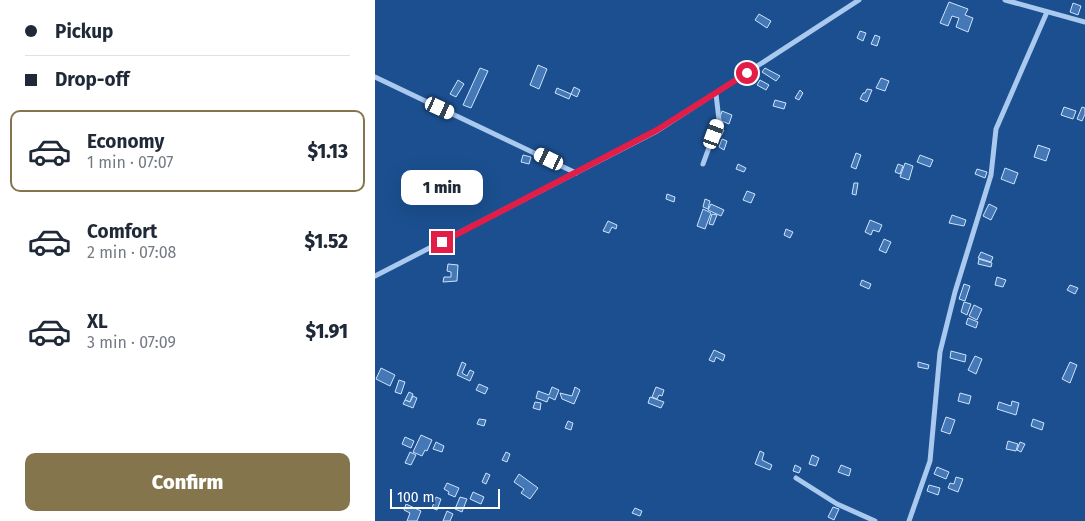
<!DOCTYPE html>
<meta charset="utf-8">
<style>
body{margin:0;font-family:"Fira Sans",sans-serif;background:#f2f2f3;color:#1f2937;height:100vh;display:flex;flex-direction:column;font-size:19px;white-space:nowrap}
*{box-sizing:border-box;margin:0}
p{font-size:16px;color:#747a83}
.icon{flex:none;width:28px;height:28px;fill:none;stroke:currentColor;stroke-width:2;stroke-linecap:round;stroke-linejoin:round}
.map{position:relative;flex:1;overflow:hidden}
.details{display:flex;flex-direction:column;background:#fff;width:375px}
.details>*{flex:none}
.banner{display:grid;align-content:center;height:110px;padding:0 25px;background:#fff}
.scale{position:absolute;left:15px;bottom:12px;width:110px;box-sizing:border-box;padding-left:5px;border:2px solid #fff;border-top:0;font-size:14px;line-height:18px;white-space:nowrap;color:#fff;-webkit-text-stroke:4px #1b4f8f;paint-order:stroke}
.end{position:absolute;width:22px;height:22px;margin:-11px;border:6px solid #e11d48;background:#fff;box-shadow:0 0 0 2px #fff}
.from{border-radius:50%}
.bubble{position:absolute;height:35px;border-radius:10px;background:#fff;box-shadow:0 5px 20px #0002;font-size:16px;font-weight:800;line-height:35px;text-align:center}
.car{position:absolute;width:15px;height:30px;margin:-15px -8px;border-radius:6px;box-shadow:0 0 4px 1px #0007;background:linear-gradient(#fff 24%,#345 0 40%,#fff 0 76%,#345 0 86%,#fff 0)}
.banner b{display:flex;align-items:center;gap:18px;height:48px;font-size:19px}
.banner b+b{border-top:1px solid #e0e1e3}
.banner i{width:12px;height:12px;background:#1f2937}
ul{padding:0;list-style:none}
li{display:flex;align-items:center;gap:15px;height:82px;margin:0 10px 8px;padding:0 15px;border:2px solid transparent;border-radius:10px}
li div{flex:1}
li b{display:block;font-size:19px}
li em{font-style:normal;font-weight:800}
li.selected{border-color:#84754c}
li>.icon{width:45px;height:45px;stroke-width:1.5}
.button{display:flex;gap:10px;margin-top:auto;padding:10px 25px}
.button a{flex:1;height:58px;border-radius:10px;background:#84754c;color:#fff;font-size:20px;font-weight:800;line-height:58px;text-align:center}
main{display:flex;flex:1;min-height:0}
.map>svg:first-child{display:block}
.building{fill:#4478b7;stroke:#cfe3fa}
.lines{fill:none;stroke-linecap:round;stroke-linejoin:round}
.minor{stroke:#a9c9ee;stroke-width:5}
.route{stroke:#e11d48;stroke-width:6}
</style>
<main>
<section class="details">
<div class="banner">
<b><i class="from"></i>Pickup</b>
<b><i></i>Drop-off</b>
</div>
<ul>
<li class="selected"><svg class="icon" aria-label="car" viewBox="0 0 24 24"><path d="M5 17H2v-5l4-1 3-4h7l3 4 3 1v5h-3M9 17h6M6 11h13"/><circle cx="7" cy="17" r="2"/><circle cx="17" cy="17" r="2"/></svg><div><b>Economy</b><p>1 min · 07:07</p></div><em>$1.13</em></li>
<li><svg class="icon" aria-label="car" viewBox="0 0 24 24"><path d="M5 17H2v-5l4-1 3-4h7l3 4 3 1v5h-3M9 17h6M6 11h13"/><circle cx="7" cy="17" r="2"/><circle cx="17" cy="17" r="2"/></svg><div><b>Comfort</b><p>2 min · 07:08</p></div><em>$1.52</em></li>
<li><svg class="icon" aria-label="car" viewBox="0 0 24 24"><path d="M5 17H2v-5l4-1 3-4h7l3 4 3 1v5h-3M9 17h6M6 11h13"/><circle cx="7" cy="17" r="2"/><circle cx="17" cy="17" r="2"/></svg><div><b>XL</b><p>3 min · 07:09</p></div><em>$1.91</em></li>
</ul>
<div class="button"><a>Confirm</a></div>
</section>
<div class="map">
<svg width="710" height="521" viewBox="0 0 710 521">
<rect width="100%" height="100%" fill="#1b4f8f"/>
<!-- building -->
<g class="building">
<polygon points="574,2 593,9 590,15 598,18 593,32 581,27 584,18 577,16 573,26 565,23"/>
<polygon points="698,3 706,6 703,15 695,12"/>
<polygon points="384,14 396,21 392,28 380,20"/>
<polygon points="485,31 491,33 488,41 482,38"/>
<polygon points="500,35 505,37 502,46 496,44"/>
<polygon points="163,65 172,69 164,89 155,85"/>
<polygon points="105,68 113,71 96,108 88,105"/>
<polygon points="390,68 405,76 401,81 387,72"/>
<polygon points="506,78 514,81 510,91 501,88"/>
<polygon points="83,80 89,84 81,97 75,94"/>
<polygon points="385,80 394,85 391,90 382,85"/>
<polygon points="199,87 205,90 202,97 196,94"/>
<polygon points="182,88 196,94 194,99 180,93"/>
<polygon points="492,89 497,90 492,102 485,99 488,93 490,93"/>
<polygon points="425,90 428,93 424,100 420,98"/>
<polygon points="400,100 411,103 409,109 398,106"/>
<polygon points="689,107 701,111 698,119 686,115"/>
<polygon points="707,107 710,108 710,114 707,121 702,119"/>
<polygon points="347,111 357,115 354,124 344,120"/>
<polygon points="343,127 349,130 345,138 339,136"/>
<polygon points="347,139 352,141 349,150 344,147"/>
<polygon points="663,145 675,149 671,161 659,157"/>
<polygon points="481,153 486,155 481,169 476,167"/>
<polygon points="148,155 156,157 154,164 146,162"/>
<polygon points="545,155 558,160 555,167 542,162"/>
<polygon points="530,163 538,166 534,180 525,177"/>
<polygon points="363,164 371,168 369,172 361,169"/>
<polygon points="523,164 528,166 525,174 520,172"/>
<polygon points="630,168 643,173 639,184 626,179"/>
<polygon points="602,169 612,172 610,178 600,174"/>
<polygon points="479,183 483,183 481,195 477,194"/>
<polygon points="372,191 380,194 376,203 368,200"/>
<polygon points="292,194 300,197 299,202 291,199"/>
<polygon points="330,199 335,201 333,209 328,207"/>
<polygon points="336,204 349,210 346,216 333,210"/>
<polygon points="614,204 622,208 616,220 608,216"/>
<polygon points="328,209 336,213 330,229 322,226"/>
<polygon points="337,214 342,215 338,225 334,224"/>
<polygon points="577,215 591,220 589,226 574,223"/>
<polygon points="495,220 507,225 504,232 498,230 496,235 490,232"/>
<polygon points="233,221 242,225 241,229 237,227 234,233 228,231"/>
<polygon points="411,229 418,232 415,238 409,235"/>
<polygon points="509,239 516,242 511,253 504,250"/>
<polygon points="606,252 618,257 616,262 603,258"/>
<polygon points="604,259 617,263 616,267 603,264"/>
<polygon points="73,264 83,265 82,281 68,282 69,277 76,277 76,272 72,271"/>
<polygon points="622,277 631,280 628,287 620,285"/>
<polygon points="487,280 496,284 494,289 485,285"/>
<polygon points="589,284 595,286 590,301 584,299"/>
<polygon points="695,285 703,288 700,294 692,290"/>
<polygon points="589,302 596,304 592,315 586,312"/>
<polygon points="599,305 607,309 602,320 594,316"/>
<polygon points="593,318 603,322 601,328 591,324"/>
<polygon points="339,350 350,355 348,361 341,357 339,362 334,360"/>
<polygon points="576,351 591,355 590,362 575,358"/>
<polygon points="600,356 607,359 601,374 593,370"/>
<polygon points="87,362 91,364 87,373 92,376 95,370 99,372 95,381 82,375"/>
<polygon points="543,362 554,365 553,369 543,367"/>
<polygon points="695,362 702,365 695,383 687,379"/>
<polygon points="6,368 20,375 15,386 1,379"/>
<polygon points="24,380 30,382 26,394 20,392"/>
<polygon points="104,384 113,388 110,394 101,390"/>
<polygon points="177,387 184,390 180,400 174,397 172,402 161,398 163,391 174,395"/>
<polygon points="200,387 205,390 199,404 187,399 185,393 197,396"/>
<polygon points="281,387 289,390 287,396 284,395 282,399 277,397"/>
<polygon points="34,392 38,394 35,402 30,400"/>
<polygon points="585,393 596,396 594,404 583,401"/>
<polygon points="38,396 42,398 38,408 28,404 30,400 35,402"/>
<polygon points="275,397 289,402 286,408 273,403"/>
<polygon points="637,401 644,403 641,415 622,409 624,402 636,406"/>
<polygon points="160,402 166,403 165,410 158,408"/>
<polygon points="571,417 580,420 575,434 566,431"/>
<polygon points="104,419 111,420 109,426 102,424"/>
<polygon points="658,419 669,423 667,430 656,426"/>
<polygon points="193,421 198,423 196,430 190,428"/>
<polygon points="46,435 57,440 52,451 50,450 47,456 38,452"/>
<polygon points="30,437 39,441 36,448 27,444"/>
<polygon points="633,441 643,444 641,451 631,449"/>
<polygon points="61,442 69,446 67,452 58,449"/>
<polygon points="645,442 650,444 646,452 642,450"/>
<polygon points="385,451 389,453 387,460 397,465 395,470 380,464"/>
<polygon points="35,452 41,455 36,465 30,463"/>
<polygon points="131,452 135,454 132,462 127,460"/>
<polygon points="437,455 444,458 441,466 434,464"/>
<polygon points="420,465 426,468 424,473 418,471"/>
<polygon points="466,465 476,469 474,476 463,472"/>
<polygon points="562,467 574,472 571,479 559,474"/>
<polygon points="111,473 115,475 111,484 107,482"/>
<polygon points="144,474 163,488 155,499 146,493 149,489 139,482"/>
<polygon points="581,477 588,479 583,492 573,488 575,483 579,484"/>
<polygon points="72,483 84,488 80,497 73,494 74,492 69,489"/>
<polygon points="554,485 565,488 563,495 552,491"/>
<polygon points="98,492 109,497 106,504 95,499"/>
<polygon points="61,497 66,499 62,510 57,508"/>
<polygon points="85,497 92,499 87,512 80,509"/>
<polygon points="31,504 46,511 42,521 32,521 35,513 29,510"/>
<polygon points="458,507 464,509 459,520 453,517"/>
<polygon points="260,508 267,511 265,516 257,513"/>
<polygon points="72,511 78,514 75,521 68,521"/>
</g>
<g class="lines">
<!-- minor -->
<g class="minor">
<polyline points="630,0 710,22"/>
<polyline points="0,77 201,173"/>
<polyline points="328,164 344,120 341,94"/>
<polyline points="0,276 282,131 484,0"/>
<polyline points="421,478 462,504 500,521"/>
<polyline points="534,521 555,461 565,352 580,292 616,175 621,129 672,12"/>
</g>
</g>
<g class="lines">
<!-- route -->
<polyline class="route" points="67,242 282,130 372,73"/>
</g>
</svg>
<div class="scale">100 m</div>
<i class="end from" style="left:372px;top:73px"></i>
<i class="end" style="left:67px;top:242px"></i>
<div class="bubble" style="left:26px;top:170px;width:82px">1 min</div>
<i class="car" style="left:65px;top:108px;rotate:115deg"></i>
<i class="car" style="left:339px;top:134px;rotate:20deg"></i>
<i class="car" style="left:174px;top:159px;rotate:296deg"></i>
</div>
</main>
